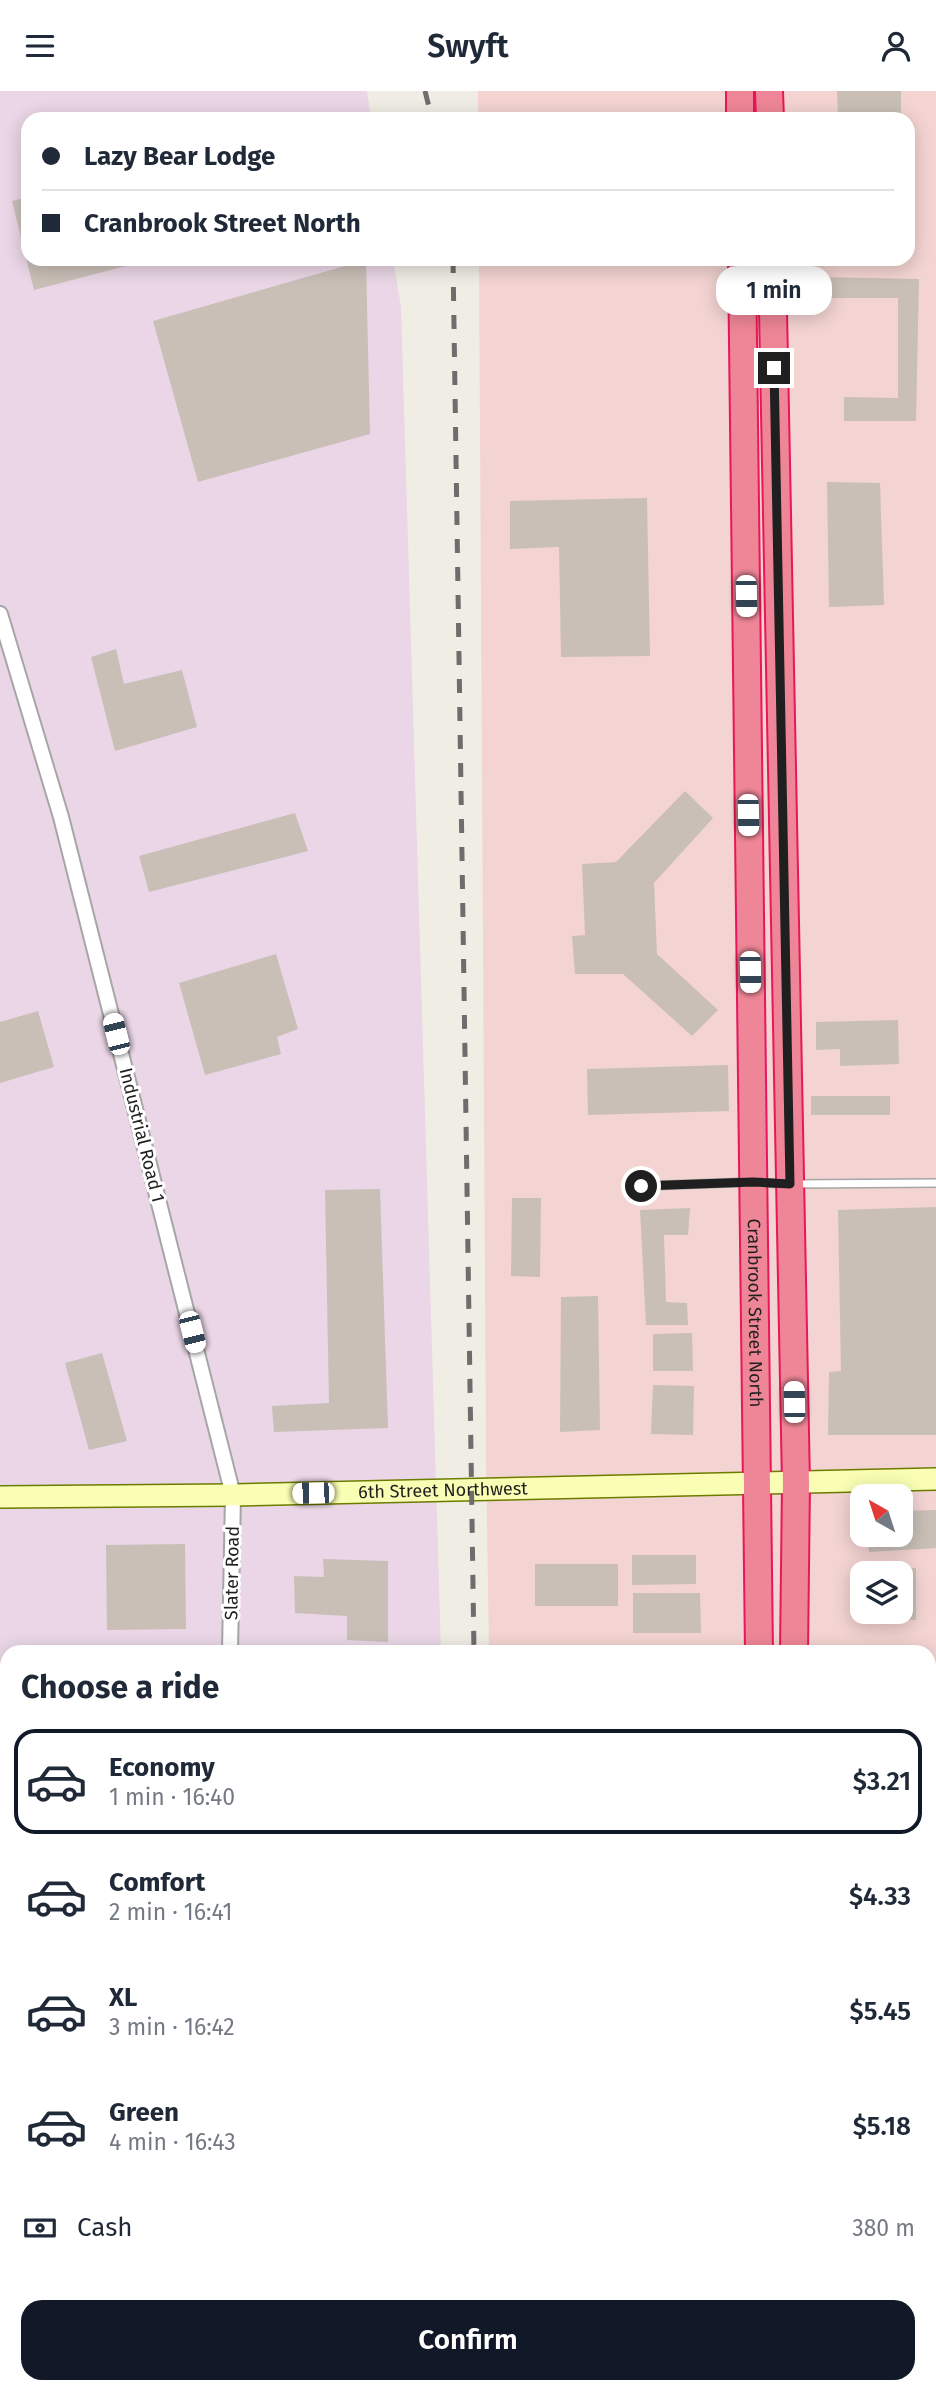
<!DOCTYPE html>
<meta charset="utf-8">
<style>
body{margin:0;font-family:"Fira Sans",sans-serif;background:#f6f6f7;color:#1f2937;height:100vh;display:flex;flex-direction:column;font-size:26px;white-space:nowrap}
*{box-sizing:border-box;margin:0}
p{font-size:23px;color:#747a83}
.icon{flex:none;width:38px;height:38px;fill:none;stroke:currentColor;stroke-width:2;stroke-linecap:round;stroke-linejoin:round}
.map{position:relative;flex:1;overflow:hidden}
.side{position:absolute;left:0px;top:1554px;width:936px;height:749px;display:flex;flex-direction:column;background:#fff;border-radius:21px 21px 0 0;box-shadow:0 4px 18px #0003}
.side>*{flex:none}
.banner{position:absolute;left:21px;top:21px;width:894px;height:154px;border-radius:21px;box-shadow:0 4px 18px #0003;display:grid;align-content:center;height:154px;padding:0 21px;background:#fff}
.needle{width:46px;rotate:321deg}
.buttons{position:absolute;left:850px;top:1393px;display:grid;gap:14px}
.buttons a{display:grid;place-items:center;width:63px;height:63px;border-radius:14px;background:#fff;box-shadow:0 4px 18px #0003;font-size:35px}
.end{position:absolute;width:32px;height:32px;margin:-16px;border:9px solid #1f1f1f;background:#fff;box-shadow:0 0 0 4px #fff}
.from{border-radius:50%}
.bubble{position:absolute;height:49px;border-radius:21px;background:#fff;box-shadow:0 4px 18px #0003;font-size:23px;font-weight:600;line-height:49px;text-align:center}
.car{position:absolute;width:21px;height:42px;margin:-21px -10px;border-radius:9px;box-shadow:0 0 5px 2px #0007;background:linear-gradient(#fff 24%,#345 0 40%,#fff 0 76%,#345 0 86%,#fff 0)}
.banner b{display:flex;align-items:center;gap:24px;height:66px;font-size:26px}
.banner b+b{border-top:2px solid #e0e1e3}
.banner i{width:18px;height:18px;background:#1f2937}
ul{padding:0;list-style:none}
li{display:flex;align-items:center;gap:21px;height:105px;margin:0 14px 10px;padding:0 7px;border:4px solid transparent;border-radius:21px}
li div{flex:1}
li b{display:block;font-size:26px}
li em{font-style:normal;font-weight:600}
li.on{border-color:#111827}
li>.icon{width:63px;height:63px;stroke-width:1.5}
h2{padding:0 21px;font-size:32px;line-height:84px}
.pay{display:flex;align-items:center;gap:18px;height:77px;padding:0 21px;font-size:26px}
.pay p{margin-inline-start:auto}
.action{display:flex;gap:14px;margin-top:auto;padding:14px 21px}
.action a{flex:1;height:80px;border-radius:21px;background:#111827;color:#fff;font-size:28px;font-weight:600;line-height:80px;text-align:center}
header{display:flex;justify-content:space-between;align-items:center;height:91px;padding:0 21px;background:#fff;font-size:32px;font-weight:600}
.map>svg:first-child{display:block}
.residential{fill:#dddcdc}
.commercial{fill:#f3d4d2;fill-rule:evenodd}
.industrial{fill:#ead6e6}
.building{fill:#c9bfb7;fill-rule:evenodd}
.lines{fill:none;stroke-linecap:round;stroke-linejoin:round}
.lane-casing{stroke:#a6a6a6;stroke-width:10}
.street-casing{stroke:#a6a6a6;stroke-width:18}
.secondary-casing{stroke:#6c7c00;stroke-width:24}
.highway-casing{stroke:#e9175a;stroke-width:30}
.lane{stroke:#fff;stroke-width:7}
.street{stroke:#fff;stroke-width:14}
.secondary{stroke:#f9feb4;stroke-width:21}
.highway{stroke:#ee8697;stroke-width:26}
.rail{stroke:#6d6d6d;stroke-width:5;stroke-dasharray:14 14;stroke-linecap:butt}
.route{stroke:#1f1f1f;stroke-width:9}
.labels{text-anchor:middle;stroke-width:6;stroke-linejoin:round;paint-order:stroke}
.street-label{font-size:18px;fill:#1f1f1f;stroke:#fff}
</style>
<header><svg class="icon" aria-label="menu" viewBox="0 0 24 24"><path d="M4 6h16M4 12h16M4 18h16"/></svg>Swyft<svg class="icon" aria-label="person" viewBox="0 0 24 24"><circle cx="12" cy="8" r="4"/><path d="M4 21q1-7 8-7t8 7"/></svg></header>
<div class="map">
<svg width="936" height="2303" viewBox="0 0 936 2303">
<rect width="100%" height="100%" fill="#f0ede4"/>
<!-- residential -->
<g class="residential">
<polygon points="929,2070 936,2070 936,2303 638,2303 642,2296 929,2296"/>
<polygon points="0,2161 7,2161 7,2296 53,2296 53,2303 0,2303"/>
</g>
<!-- commercial -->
<g class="commercial">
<path d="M 478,0 L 936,0 L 936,1715 L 929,1715 L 929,1561 L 489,1561 L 486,1363 L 479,168 L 908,168 L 908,28 L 478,28 ZM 863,1405 L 901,1405 L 901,1444 L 863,1444 ZM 863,1482 L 901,1482 L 901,1521 L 863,1521 Z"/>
<polygon points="929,1810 936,1928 936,2023 929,2024"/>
</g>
<!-- industrial -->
<g class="industrial">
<polygon points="0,0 367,0 371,28 28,28 28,168 393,168 401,216 441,1561 7,1561 7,2155 0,2155"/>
<rect x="53" y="2296" width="400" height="7"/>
</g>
<!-- building -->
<g class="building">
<polygon points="837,0 901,0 901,26 838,25"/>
<polygon points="28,106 28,168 145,168 145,170 34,199 12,110"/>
<polygon points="366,169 370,343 198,391 153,230"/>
<polygon points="818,186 919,188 916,330 844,330 844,306 898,307 898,207 817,207"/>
<polygon points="827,391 880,392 884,514 829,516"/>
<polygon points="647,407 650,565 561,566 559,456 510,458 510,410"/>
<polygon points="116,558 124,593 182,579 197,636 115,660 91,566"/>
<polygon points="685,700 713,727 654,792 657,863 718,919 692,945 623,883 575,883 572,845 585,844 582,773 616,771"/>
<polygon points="295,722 308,760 149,801 139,765"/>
<polygon points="276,863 298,938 277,946 281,963 205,984 179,892"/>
<polygon points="38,920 54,976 0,992 0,931"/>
<polygon points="898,929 899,973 840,975 840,958 816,959 816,931"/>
<polygon points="728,974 729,1020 588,1024 587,978"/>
<rect x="811" y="1005" width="79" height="19"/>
<polygon points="380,1098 388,1337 274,1341 272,1315 329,1312 325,1099"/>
<polygon points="512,1107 541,1107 540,1186 511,1185"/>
<polygon points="936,1116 936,1344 828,1344 829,1281 841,1280 838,1119"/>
<polygon points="690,1117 688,1144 664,1144 666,1211 687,1212 688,1234 646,1234 640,1119"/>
<polygon points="598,1205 600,1339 560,1341 561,1206"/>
<polygon points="692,1242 693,1280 653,1280 653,1243"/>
<polygon points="102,1262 127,1350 89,1359 65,1272"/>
<polygon points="653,1294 694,1295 693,1344 651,1343"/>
<polygon points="936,1419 936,1457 869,1461 868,1444 901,1444 901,1420"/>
<polygon points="185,1453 186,1538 107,1539 106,1454"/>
<polygon points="632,1464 696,1464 696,1493 632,1494"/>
<polygon points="323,1468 388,1470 388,1551 347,1549 347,1525 295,1522 294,1485 324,1486"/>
<rect x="535" y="1473" width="83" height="42"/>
<path d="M 916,1477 L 916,1529 L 857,1530 L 857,1478 ZM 863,1482 L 901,1482 L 901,1521 L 863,1521 Z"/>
<polygon points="633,1502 700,1502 701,1542 633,1542"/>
<rect x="0" y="1756" width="7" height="66"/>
<rect x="96" y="2296" width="44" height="7"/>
<rect x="363" y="2296" width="44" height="7"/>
<rect x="699" y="2296" width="50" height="7"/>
</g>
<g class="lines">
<!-- lane casing -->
<g class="lane-casing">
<g id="lane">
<polyline points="795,1093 936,1092"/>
<polyline points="641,1095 753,1091 783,1093"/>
</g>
</g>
<!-- street casing -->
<g class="street-casing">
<g id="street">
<polyline points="0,523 61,726 233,1404 230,1561"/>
<polyline points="929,2042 936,2042"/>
<polyline points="0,2167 2,2167"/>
<polyline points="217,2303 217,2296"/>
</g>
</g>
<!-- secondary casing -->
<g class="secondary-casing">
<g id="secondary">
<path id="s1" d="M 0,1406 L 233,1404 L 936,1388"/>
<polyline points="794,2296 794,2303"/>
</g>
</g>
<!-- highway casing -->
<g class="highway-casing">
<g id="highway">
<polyline points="740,0 740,28"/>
<polyline points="769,0 770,28"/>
<path id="s2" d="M 742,168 L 759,1561"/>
<polyline points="772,168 796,1393 794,1561"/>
<polyline points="584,2303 588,2296"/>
<polyline points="615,2303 620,2296"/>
</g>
</g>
<!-- lane -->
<use href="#lane" class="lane"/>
<!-- street -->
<use href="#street" class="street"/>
<!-- secondary -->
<use href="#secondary" class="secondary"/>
<!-- highway -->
<use href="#highway" class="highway"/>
<!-- rail -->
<g class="rail">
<polyline points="425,0 432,28"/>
<polyline points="453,168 474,1561"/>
<polyline points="482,2296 482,2303"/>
</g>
</g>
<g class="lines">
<!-- route -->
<polyline class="route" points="641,1095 753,1091 790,1093 774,277"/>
</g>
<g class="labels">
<!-- street labels -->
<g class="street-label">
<text transform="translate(142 1044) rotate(76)" y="6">Industrial Road 1</text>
<text dy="6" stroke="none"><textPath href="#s2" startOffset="1054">Cranbrook Street North</textPath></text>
<text dy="6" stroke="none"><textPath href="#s1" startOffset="443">6th Street Northwest</textPath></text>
<text transform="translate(232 1482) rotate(-89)" y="6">Slater Road</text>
</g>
</g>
</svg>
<div class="buttons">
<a><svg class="needle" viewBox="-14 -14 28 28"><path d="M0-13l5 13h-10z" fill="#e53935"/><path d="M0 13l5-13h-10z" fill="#747a83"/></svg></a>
<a><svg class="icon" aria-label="layers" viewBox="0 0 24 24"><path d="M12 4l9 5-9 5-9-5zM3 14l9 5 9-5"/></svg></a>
</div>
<i class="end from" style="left:641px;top:1095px"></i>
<i class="end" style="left:774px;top:277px"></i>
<div class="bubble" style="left:716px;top:175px;width:116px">1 min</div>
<i class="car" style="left:746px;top:505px;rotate:179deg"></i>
<i class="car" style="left:748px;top:724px;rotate:179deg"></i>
<i class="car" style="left:750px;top:881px;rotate:179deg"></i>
<i class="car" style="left:116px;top:943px;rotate:346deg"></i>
<i class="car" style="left:192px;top:1241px;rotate:166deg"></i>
<i class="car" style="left:794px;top:1311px;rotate:359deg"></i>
<i class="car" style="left:313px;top:1402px;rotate:269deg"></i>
<div class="banner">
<b><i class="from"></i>Lazy Bear Lodge</b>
<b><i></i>Cranbrook Street North</b>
</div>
<section class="side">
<h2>Choose a ride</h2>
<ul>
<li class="on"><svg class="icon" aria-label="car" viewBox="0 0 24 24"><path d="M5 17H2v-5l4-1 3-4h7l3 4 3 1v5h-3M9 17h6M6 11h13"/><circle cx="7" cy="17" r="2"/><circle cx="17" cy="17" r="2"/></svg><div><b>Economy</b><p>1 min · 16:40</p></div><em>$3.21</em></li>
<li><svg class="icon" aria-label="car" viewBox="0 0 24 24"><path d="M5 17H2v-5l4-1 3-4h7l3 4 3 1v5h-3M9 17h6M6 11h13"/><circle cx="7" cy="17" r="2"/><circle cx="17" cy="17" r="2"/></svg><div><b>Comfort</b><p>2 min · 16:41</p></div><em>$4.33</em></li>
<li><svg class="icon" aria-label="car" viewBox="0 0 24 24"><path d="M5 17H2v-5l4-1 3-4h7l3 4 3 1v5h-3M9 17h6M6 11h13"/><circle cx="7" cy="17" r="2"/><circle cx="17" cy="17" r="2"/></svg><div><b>XL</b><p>3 min · 16:42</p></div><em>$5.45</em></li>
<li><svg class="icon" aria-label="car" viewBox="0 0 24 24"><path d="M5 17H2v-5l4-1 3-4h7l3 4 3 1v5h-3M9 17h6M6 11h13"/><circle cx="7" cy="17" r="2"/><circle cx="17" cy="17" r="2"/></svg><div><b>Green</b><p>4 min · 16:43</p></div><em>$5.18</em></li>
</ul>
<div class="pay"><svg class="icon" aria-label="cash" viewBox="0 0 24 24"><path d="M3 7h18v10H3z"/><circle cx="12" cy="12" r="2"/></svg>Cash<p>380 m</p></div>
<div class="action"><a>Confirm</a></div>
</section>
</div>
